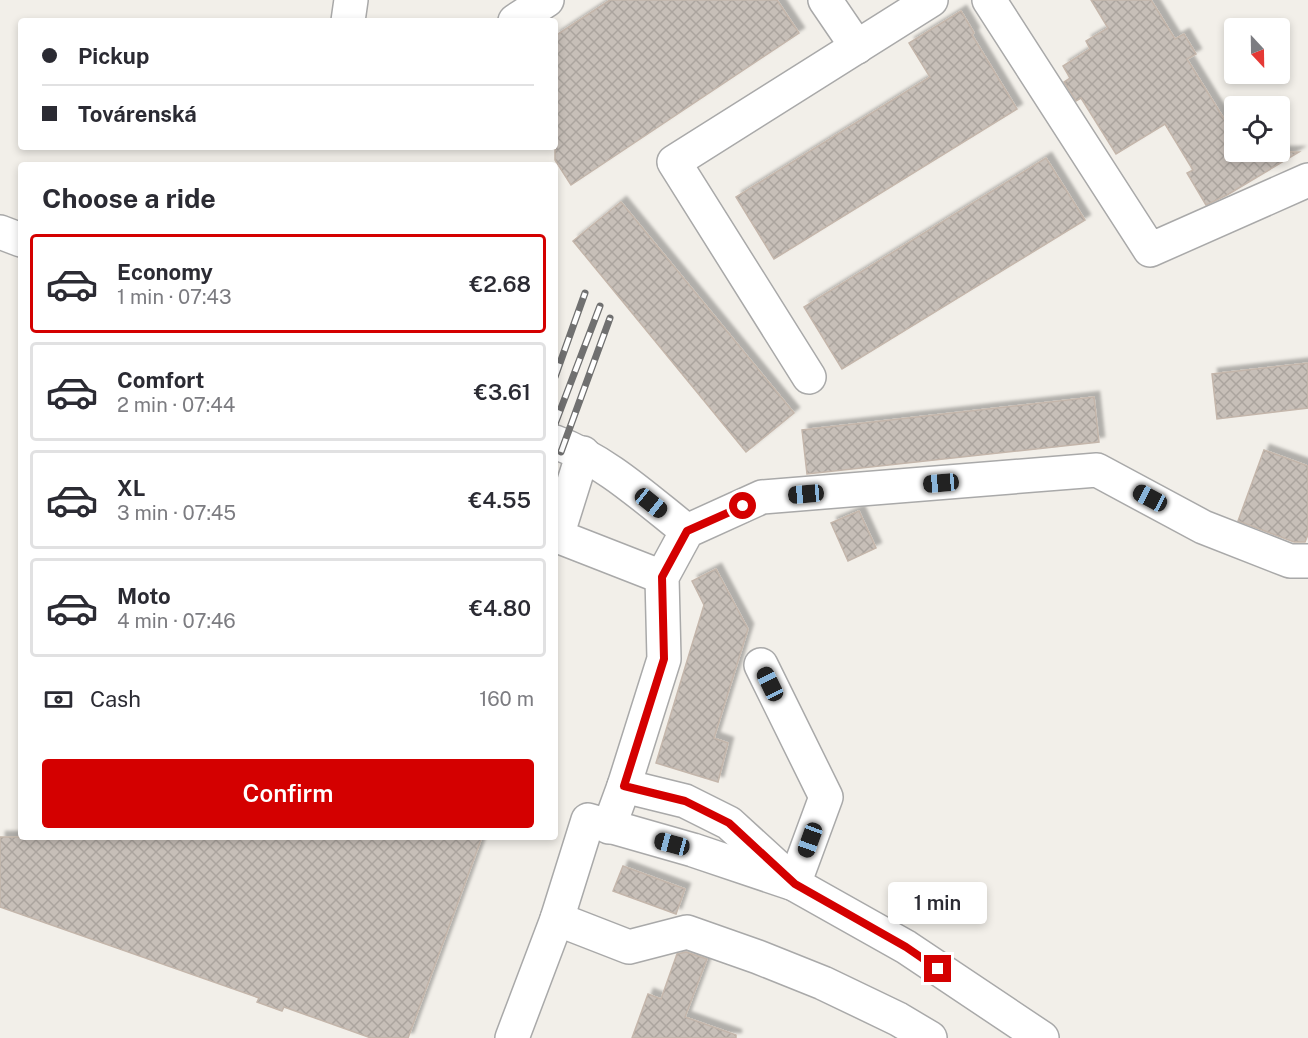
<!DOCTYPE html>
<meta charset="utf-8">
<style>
body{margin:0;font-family:"Public Sans",sans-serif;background:#f7f7f7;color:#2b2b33;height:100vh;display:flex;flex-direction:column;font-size:22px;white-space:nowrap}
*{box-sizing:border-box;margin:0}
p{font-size:20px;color:#7c7c81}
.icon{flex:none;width:33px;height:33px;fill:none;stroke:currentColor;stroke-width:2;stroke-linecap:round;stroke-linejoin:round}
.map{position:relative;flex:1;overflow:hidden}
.sheet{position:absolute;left:18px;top:162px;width:540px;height:678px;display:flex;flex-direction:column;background:#fff;border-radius:6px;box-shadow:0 3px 9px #0003}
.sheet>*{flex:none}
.banner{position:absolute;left:18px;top:18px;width:540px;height:132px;border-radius:6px;box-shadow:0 3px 9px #0003;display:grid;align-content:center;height:132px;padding:0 24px;background:#fff}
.needle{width:39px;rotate:158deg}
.tools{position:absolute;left:1224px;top:18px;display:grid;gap:12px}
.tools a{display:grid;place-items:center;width:66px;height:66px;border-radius:6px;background:#fff;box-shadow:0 3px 9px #0003;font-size:30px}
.end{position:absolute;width:27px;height:27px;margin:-14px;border:8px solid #d40000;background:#fff;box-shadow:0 0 0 3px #fff}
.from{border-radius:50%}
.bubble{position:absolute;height:42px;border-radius:6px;background:#fff;box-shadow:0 3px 9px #0003;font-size:20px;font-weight:600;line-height:42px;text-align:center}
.car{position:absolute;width:18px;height:36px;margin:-18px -9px;border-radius:8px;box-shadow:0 0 4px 2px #0007;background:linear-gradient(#222 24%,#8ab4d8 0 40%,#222 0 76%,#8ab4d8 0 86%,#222 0)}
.banner b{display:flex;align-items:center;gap:21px;height:57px;font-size:22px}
.banner b+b{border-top:2px solid #e1e1e2}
.banner i{width:15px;height:15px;background:#2b2b33}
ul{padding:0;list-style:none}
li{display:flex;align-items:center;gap:18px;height:99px;margin:0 12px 9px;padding:0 12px;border:3px solid #e1e1e2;border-radius:6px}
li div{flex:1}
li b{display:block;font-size:22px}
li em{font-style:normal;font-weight:600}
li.current{border-color:#d40000}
li>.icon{width:54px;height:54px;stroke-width:1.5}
h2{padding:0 24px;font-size:27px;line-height:72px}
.pay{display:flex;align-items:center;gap:15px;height:66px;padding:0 24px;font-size:22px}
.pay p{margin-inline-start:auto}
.button{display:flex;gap:12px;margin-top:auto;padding:12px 24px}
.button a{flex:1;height:69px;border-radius:6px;background:#d40000;color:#fff;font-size:24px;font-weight:600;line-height:69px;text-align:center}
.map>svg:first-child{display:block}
.building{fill:url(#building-cross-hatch);stroke:#c4b6ab;stroke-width:1.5;filter:url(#shadow)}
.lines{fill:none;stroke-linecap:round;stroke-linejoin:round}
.minor-casing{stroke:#a9a9a9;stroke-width:36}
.minor{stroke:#fff;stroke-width:33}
.rail-casing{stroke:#707070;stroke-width:7}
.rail{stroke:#fff;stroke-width:4.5;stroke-dasharray:14;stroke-linecap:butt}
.route{stroke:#d40000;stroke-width:8}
</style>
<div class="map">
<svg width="1308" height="1038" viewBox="0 0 1308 1038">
<defs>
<pattern id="building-cross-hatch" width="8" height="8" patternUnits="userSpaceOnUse" patternTransform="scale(1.5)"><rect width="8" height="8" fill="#c7bfb8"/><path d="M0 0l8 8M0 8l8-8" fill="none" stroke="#aba49e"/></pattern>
<filter id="shadow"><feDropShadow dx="5.5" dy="-5.5" stdDeviation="1.5" flood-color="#0004"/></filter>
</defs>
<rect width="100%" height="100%" fill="#f2efe9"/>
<!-- building -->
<g class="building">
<polygon points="610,0 777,0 799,33 571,185 555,160 555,36"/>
<polygon points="1091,0 1151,0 1175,39 1184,34 1196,54 1187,59 1234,135 1234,152 1299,152 1227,195 1206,205 1187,173 1193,170 1165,124 1116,154 1081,98 1076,101 1064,82 1070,78 1063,66 1090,49 1086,41 1108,28"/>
<polygon points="961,11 974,33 972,35 1017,109 774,259 736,197 930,77 909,43"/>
<polygon points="1046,158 1085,220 842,369 804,307"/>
<polygon points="621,202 794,413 746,452 573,241"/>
<polygon points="1308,363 1308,408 1217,419 1212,374"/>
<polygon points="1094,397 1099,442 807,474 802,430"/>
<polygon points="1264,450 1308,466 1308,534 1305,542 1294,542 1238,521"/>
<polygon points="859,511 876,548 848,561 831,523"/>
<polygon points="716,569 748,629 714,738 728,743 718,782 656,763 704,605 692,581"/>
<polygon points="0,837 482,837 408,1038 371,1038 284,1007 282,1011 257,1002 259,998 0,907"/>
<polygon points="623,866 685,889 676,914 613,891"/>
<polygon points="686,952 707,959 685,1017 736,1035 736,1038 632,1038 648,994 661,999 677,954"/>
</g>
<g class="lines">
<!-- minor casing -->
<g class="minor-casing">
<g id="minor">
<polyline points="825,0 857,47"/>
<polyline points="989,0 1150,250 1308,180"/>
<polyline points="348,21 351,0"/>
<polyline points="515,21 547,0"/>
<polyline points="0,232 21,240"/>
<polyline points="809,377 674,162 931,0"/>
<path d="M 555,442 C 606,461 645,498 687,531"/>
<polyline points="583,453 557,536 662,577"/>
<polyline points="761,665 826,797 794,884"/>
<polyline points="624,786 685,801 729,823 787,876"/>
<polyline points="609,827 624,786 664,659 662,577 687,531 762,497 1097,470 1203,527 1290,561 1308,561"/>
<polyline points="557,919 629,947 687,932 758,957 823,983 898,1019 930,1038"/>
<polyline points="512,1038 557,919 588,820 693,850 794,884 906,947 1042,1038"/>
</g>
</g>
<!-- minor -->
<use href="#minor" class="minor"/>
<!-- rail casing -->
<g class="rail-casing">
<g id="rail">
<polyline points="555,377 585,293"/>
<polyline points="555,424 600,306"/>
<polyline points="561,452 610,318"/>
</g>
</g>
<!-- rail -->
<use href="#rail" class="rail"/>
</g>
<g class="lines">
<!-- route -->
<polyline class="route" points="743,506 687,531 662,577 664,659 624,786 685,801 729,823 795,884 906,947 938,969"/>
</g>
</svg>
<div class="tools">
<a><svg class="needle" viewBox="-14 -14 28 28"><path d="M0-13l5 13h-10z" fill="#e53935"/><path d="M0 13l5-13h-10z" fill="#7c7c81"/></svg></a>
<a><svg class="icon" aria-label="locate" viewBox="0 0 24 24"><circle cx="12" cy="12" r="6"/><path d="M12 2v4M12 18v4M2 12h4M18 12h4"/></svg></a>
</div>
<i class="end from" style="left:743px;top:506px"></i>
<i class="end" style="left:938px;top:969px"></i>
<div class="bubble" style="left:888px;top:882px;width:99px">1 min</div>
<i class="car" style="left:941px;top:483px;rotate:265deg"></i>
<i class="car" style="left:806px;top:494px;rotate:265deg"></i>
<i class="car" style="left:1150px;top:498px;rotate:298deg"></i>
<i class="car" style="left:651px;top:503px;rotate:129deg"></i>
<i class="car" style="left:770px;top:684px;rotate:334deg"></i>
<i class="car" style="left:810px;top:840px;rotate:200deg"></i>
<i class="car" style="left:672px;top:844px;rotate:285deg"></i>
<div class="banner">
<b><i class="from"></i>Pickup</b>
<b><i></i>Továrenská</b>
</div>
<section class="sheet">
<h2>Choose a ride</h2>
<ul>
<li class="current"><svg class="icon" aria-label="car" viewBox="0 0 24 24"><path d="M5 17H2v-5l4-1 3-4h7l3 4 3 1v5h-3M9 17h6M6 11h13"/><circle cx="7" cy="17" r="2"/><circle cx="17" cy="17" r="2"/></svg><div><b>Economy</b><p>1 min · 07:43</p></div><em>€2.68</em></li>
<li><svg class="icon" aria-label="car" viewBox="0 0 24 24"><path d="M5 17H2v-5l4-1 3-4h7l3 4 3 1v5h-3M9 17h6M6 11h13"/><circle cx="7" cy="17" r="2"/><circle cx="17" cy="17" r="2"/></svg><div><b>Comfort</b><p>2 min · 07:44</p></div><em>€3.61</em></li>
<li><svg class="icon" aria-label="car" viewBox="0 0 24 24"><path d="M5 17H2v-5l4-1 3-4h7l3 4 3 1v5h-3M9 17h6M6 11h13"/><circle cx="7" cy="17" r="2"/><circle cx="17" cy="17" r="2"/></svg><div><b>XL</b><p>3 min · 07:45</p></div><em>€4.55</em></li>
<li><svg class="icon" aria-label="car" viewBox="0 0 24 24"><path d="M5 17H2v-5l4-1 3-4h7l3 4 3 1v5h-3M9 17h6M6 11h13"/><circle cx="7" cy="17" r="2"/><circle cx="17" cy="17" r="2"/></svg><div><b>Moto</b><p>4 min · 07:46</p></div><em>€4.80</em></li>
</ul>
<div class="pay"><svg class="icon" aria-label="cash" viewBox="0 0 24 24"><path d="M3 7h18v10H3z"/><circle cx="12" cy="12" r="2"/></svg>Cash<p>160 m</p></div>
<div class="button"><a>Confirm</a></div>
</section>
</div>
